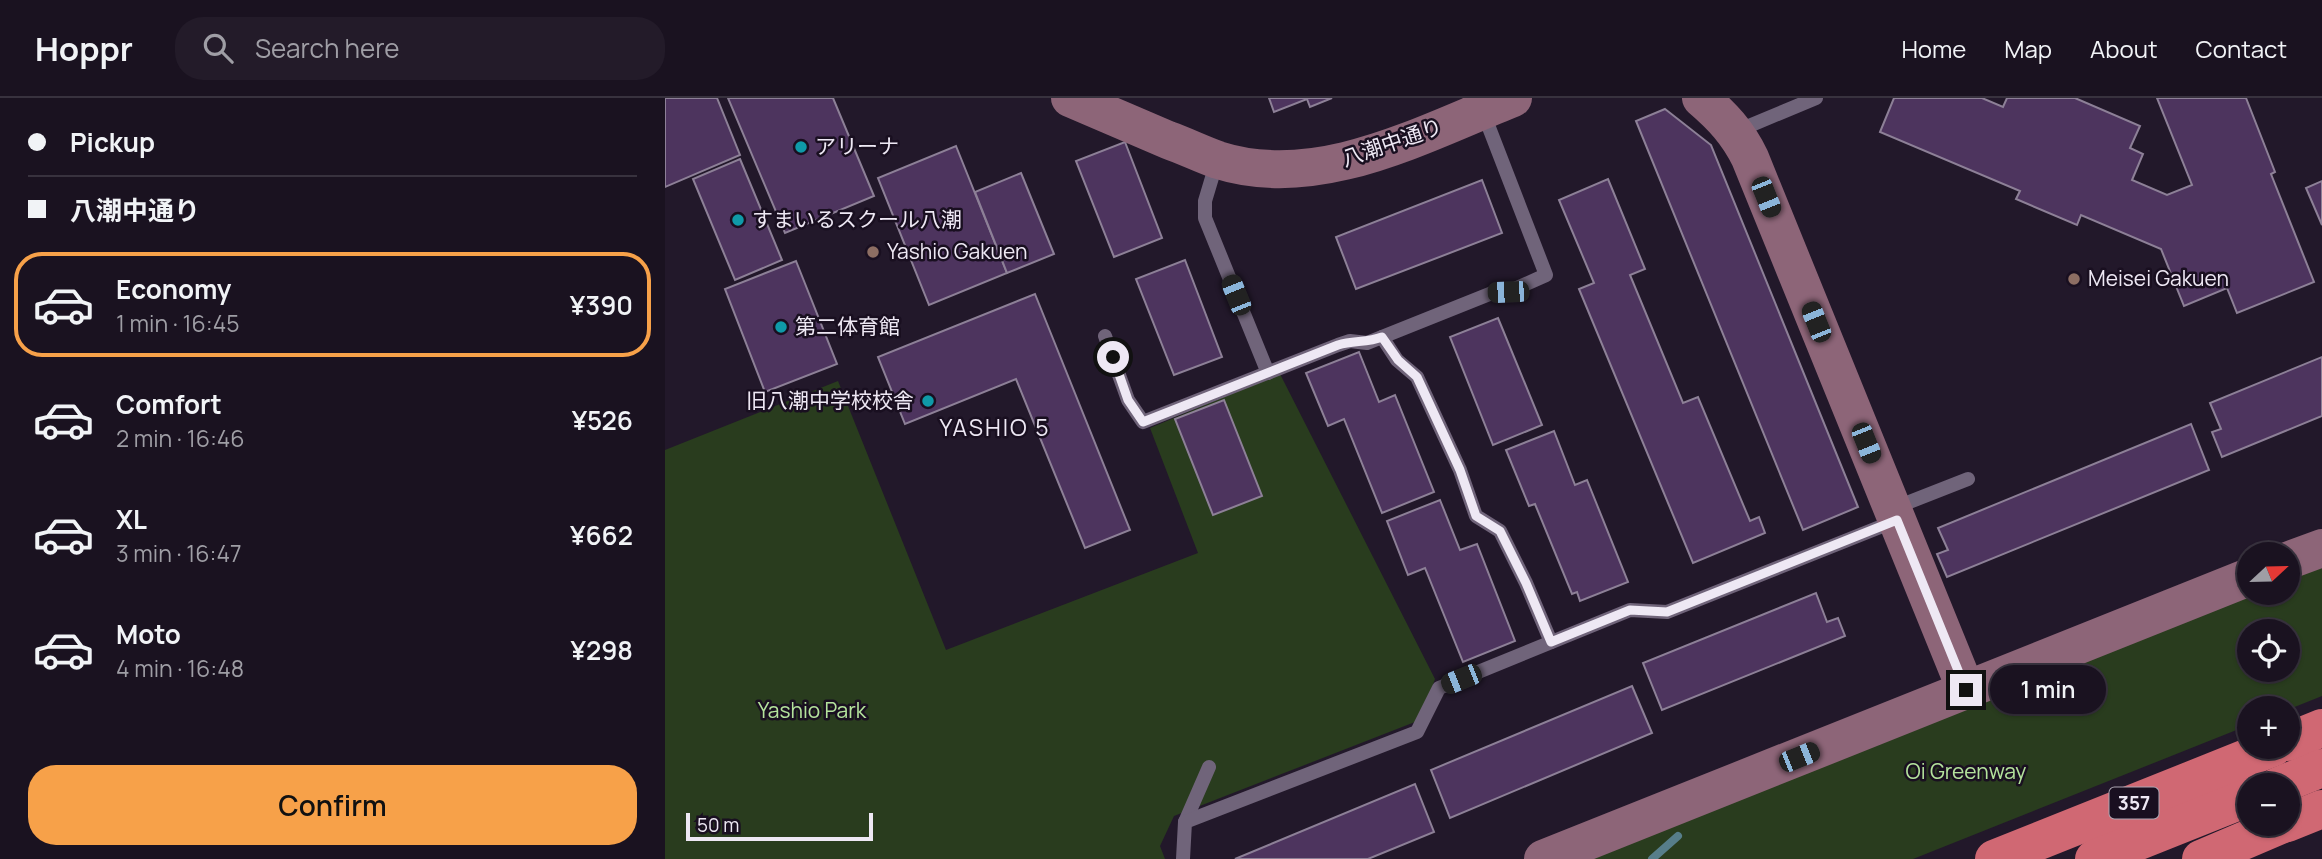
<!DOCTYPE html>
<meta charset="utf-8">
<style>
body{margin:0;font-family:Manrope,"Noto Sans JP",sans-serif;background:#231b29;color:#f1f3f6;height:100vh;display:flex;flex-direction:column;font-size:26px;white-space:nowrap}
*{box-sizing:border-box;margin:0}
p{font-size:23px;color:#9f9ea5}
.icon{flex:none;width:38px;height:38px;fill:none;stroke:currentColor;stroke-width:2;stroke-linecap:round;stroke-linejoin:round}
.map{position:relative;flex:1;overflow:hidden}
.side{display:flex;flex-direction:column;background:#1a1220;width:665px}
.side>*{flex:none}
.banner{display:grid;align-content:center;height:154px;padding:0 28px;background:#1a1220}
.needle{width:46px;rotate:68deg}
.fabs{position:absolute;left:1572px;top:444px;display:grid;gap:14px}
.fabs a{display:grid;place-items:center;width:63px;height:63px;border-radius:50%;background:#1a1220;box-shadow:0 2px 5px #0004,0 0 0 2px #38323e;font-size:35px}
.scale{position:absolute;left:21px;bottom:18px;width:187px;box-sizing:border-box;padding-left:7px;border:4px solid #eee8f4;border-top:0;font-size:19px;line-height:24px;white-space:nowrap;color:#eee8f4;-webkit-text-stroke:5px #190f20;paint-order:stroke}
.end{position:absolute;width:32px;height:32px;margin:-16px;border:9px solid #eee8f4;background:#111;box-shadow:0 0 0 4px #111}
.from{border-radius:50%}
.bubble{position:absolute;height:49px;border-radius:24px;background:#1a1220;box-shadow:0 2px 5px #0004,0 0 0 2px #38323e;font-size:23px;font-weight:600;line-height:49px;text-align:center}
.car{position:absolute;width:21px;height:42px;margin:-21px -10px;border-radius:9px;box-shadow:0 0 5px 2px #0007;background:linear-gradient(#222 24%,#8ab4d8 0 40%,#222 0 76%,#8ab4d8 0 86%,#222 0)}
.banner b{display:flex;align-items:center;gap:24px;height:66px;font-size:26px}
.banner b+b{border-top:2px solid #38323e}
.banner i{width:18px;height:18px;background:#f1f3f6}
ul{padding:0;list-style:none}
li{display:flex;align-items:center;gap:21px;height:105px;margin:0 14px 10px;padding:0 14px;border:4px solid transparent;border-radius:28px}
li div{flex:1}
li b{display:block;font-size:26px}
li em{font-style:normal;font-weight:600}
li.selected{border-color:#f7a149}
li>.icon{width:63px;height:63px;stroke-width:1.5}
.primary-button{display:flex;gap:14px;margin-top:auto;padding:14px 28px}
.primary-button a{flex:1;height:80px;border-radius:28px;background:#f7a149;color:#111;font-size:28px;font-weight:600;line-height:80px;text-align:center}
header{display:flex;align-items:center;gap:42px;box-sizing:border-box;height:98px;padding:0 35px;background:#1a1220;border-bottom:2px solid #38323e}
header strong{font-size:33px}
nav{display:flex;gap:38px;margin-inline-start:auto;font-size:24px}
.search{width:490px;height:63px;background:#231b29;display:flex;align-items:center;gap:18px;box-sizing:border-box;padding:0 24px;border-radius:28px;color:#9f9ea5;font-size:26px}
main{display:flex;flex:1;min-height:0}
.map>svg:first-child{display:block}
.green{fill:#293c1e;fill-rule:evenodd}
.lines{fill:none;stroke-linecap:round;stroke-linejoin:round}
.stream{stroke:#577e8a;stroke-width:8}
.building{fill:#4d345e;stroke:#8d8097;stroke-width:2}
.lane{stroke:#70647a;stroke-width:14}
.secondary{stroke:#8d6578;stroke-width:38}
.highway{stroke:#d06873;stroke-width:38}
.route{stroke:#eee8f4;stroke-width:9}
.culture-dot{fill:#0f9aa8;stroke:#190f20;stroke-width:2.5}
.education-dot{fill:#8d6e63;stroke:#190f20;stroke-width:2.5}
.labels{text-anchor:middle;stroke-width:5;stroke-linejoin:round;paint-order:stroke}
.shield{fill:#190f20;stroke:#aea7b4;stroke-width:2}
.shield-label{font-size:19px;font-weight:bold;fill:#eee8f4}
.street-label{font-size:21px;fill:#eee8f4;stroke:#190f20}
.poi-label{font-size:21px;fill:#eee8f4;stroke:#190f20;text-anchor:start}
.park-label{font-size:21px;fill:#b4e39c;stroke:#190f20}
.neighbourhood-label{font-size:23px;letter-spacing:2px;fill:#eee8f4;stroke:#190f20}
</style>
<header>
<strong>Hoppr</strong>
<div class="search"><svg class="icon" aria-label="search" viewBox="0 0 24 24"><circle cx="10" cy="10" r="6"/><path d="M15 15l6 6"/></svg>Search here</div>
<nav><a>Home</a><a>Map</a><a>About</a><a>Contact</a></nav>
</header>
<main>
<section class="side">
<div class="banner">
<b><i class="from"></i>Pickup</b>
<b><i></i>八潮中通り</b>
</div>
<ul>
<li class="selected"><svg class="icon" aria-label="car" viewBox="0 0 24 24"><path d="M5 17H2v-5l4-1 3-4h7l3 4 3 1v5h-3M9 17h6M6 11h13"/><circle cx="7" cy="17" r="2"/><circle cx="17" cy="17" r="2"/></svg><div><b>Economy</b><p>1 min · 16:45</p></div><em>¥390</em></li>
<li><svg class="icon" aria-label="car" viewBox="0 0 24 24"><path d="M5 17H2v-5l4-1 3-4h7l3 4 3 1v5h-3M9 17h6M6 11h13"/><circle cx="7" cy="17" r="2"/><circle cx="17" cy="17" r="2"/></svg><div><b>Comfort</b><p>2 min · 16:46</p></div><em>¥526</em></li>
<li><svg class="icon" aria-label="car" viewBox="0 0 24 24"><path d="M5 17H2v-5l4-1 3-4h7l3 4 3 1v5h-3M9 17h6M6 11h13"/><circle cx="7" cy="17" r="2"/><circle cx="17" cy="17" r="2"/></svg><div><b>XL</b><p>3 min · 16:47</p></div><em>¥662</em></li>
<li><svg class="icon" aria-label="car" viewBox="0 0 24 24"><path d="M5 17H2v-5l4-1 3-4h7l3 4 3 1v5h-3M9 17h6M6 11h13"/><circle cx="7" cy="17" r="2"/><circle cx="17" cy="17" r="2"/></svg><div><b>Moto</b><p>4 min · 16:48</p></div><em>¥298</em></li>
</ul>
<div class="primary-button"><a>Confirm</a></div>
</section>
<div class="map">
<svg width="1657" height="761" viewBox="0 0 1657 761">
<rect width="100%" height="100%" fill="#22182a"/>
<!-- green -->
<g class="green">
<polygon points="615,276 770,581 755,622 509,718 495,748 500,761 0,761 0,352 173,283 281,552 533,455 485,330"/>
<path d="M 1657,466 L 1657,598 L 1622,612 L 1584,611 L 1584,627 L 1248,761 L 914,761 L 1584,495 L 1622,495 L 1622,480 ZM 1584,534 L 1622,534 L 1622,572 L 1584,572 Z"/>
</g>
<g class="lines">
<!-- stream -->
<polyline class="stream" points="987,761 1013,738"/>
</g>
<!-- building -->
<g class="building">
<polygon points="0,0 52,0 75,57 0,89"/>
<polygon points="63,0 168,0 209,98 120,135"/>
<polygon points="604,0 667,0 645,9 642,1 609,14"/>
<polygon points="1229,0 1317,0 1338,9 1342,0 1410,0 1475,28 1465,50 1478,56 1467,82 1502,97 1527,87 1492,0 1581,0 1610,74 1606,76 1649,184 1572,215 1562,190 1519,208 1496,151 1416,117 1412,127 1351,101 1355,93 1215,34"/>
<polygon points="1000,11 1046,47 1193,409 1138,432 971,23"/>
<polygon points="460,44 497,140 449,159 411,63"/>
<polygon points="291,48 342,175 264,207 213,80"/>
<polygon points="75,61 117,162 70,182 28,81"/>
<polygon points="356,75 389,156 342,175 310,94"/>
<polygon points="943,81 980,171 965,177 1018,305 1033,299 1085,423 1094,419 1100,435 1028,465 914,191 929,185 894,102"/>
<polygon points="817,82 837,135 691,191 671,139"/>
<polygon points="1657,83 1657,127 1641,90"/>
<polygon points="520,162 557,259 509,277 471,181"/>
<polygon points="131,163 172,266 100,294 60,191"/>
<polygon points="370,196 465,432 420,450 351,281 240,326 213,259"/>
<polygon points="833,220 877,327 828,347 785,239"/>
<polygon points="694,254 714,304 730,297 769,394 717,415 679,321 663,328 641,275"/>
<polygon points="1657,259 1657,318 1557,359 1547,334 1556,331 1545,305"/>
<polygon points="559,302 597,398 548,417 510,321"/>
<polygon points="1526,326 1544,372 1282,479 1272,456 1283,452 1273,430"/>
<polygon points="889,333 910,387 922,382 963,484 915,503 912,494 907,496 870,406 864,408 841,352"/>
<polygon points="775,402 795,452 812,446 850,543 798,564 760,470 743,477 722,423"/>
<polygon points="1151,495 1162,524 1173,520 1180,538 997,612 978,565"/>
<polygon points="967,588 987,635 785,720 766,672"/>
<polygon points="750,686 769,734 703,761 570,761"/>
</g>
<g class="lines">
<!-- lane -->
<g class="lane">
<polyline points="1072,33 1151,0"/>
<polyline points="552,63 540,103 540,120 603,275"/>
<polyline points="440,238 463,302 478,324 673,247 685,243 702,245 827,195 843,194 881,177 818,14"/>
<polyline points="717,239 732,262 752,279 795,372 811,418 835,433 861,485 886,544"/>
<polyline points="1229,410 1303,381"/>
<polyline points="520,724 544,669"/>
<polyline points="518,761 520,724 752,634 774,590 965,512 1002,514 1230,423"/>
</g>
<!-- secondary -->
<g class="secondary">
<path d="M 405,0 C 438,14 470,28 503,42 C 520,48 536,56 553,62 C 653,94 757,36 848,0"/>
<path d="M 1036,0 C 1057,18 1073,35 1085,60 L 1301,592"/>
<polyline points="1622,463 1657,450"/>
<polyline points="878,761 1584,479"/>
</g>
<!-- highway -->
<g class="highway">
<polyline points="1622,644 1657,630"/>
<polyline points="1613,688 1657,670"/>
<polyline points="1622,725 1657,711"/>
<polyline points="1329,761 1609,649"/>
<polyline points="1429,761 1584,699"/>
<polyline points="1536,761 1618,726"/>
</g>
</g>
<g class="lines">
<!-- route -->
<path class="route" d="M 448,259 L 463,302 L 478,324 L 673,247 C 688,242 702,245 717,239 L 733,262 L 752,279 L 795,372 L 811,418 L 835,433 L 861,485 L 886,544 L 965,512 L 1002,514 L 1232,422 L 1301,592"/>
</g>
<!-- markers -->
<g class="culture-dot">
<circle cx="136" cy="49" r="7"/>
<circle cx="73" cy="122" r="7"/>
<circle cx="116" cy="229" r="7"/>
<circle cx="263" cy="303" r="7"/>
</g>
<g class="education-dot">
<circle cx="208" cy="154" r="7"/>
<circle cx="1409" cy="181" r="7"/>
</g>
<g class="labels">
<!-- shield labels -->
<rect class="shield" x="1444.5" y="689.5" width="49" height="31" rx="5"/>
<g class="shield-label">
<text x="1469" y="712">357</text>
</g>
<!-- street labels -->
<g class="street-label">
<text transform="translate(727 45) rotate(-19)" y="7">八潮中通り</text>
</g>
<!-- poi labels -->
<g class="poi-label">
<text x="150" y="56">アリーナ</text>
<text x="87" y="129">すまいるスクール八潮</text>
<text x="222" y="161">Yashio Gakuen</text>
<text x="1423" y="188">Meisei Gakuen</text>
<text x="130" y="236">第二体育館</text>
<text x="249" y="310" text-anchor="end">旧八潮中学校校舎</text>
</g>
<!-- park labels -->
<g class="park-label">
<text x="147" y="620">Yashio Park</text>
<text x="1301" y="681">Oi Greenway</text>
</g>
<!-- neighbourhood labels -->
<g class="neighbourhood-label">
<text x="330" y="338">YASHIO 5</text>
</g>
</g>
</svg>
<div class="fabs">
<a><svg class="needle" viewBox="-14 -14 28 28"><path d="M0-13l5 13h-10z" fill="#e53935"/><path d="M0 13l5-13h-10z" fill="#9f9ea5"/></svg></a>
<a><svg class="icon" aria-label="locate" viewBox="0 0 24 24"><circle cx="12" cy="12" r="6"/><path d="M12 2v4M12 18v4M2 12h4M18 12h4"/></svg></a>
<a>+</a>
<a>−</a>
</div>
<div class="scale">50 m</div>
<i class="end from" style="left:448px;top:259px"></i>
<i class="end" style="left:1301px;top:592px"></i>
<div class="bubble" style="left:1325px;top:567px;width:116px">1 min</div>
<i class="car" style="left:1101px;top:99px;rotate:158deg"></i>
<i class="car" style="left:843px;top:194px;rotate:268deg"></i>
<i class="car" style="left:571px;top:197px;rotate:338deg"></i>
<i class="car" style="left:1151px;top:224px;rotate:338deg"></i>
<i class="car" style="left:1201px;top:345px;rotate:158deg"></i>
<i class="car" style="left:796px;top:581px;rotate:248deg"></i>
<i class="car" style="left:1134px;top:659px;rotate:68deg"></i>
</div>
</main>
